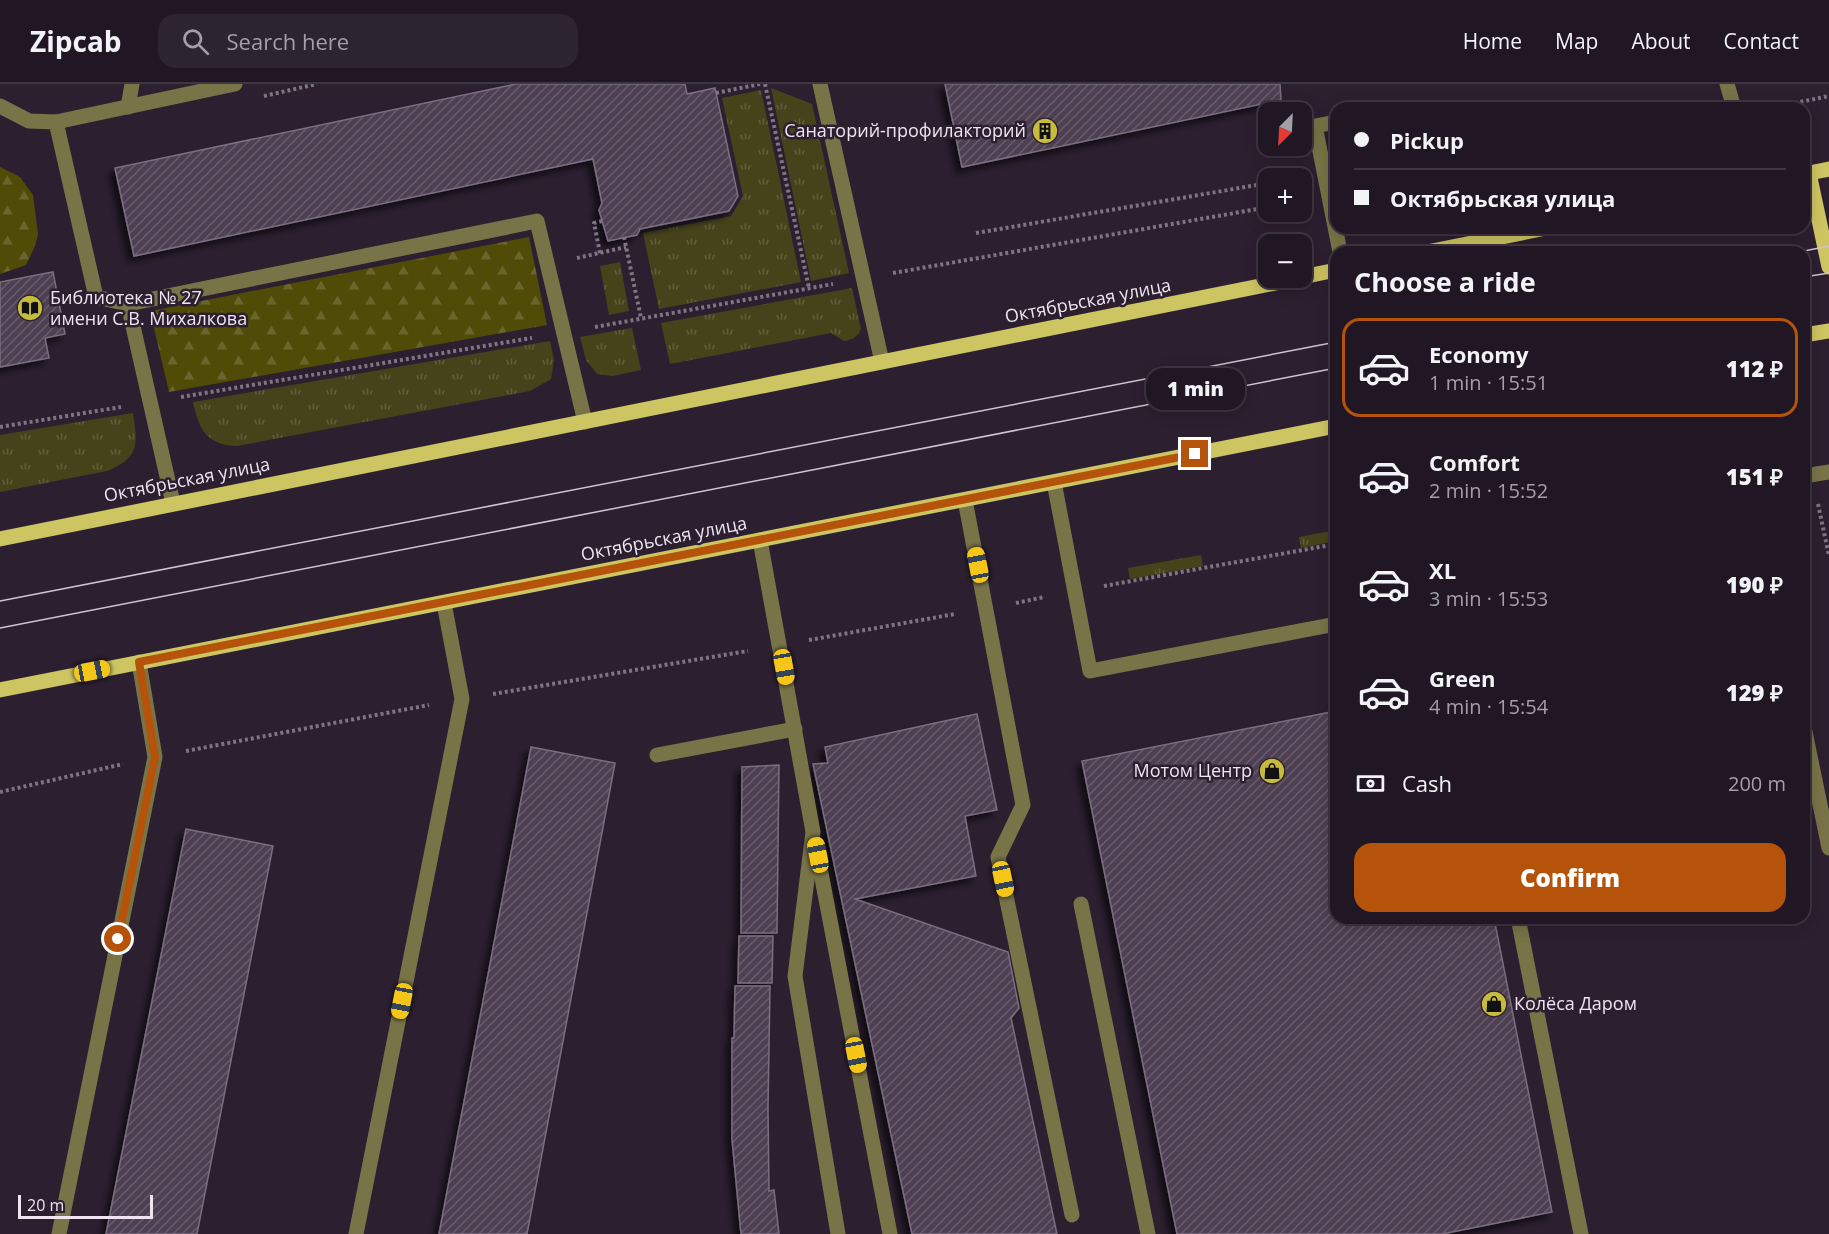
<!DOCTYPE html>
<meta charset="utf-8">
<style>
body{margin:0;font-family:"Open Sans",sans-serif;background:#2d2431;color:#f1f3f6;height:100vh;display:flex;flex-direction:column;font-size:22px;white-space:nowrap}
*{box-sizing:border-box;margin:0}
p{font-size:20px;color:#a29fa6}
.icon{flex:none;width:33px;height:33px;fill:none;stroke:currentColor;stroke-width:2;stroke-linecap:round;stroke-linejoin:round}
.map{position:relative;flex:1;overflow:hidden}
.sheet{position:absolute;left:1330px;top:162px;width:480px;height:678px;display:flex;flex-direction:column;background:#211724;border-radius:18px;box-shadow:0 3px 15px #0003,0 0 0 2px #3e3641}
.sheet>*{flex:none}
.guide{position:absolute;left:1330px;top:18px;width:480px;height:132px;border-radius:18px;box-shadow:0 3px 15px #0003,0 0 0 2px #3e3641;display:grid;align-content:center;height:132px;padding:0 24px;background:#211724}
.needle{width:39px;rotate:204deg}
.tools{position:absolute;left:1258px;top:18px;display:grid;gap:12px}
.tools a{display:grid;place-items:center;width:54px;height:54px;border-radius:12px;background:#211724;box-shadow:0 3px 15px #0003,0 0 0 2px #3e3641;font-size:30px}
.scale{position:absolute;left:18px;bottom:15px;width:135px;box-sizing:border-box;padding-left:6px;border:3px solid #eee5f0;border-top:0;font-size:16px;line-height:21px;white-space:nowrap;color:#eee5f0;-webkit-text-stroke:4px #2c1f30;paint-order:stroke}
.end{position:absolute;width:27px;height:27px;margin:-14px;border:8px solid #b45309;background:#fff;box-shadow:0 0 0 3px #fff}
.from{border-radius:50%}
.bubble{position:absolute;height:42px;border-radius:18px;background:#211724;box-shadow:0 3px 15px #0003,0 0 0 2px #3e3641;font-size:20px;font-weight:800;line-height:42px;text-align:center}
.car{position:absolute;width:18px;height:36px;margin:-18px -9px;border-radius:8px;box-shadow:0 0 4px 2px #0007;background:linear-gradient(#f5c518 24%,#345 0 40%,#f5c518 0 76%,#345 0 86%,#f5c518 0)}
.guide b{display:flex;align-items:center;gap:21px;height:57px;font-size:22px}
.guide b+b{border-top:2px solid #3e3641}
.guide i{width:15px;height:15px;background:#f1f3f6}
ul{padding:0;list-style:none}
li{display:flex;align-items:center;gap:18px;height:99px;margin:0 12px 9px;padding:0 12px;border:3px solid transparent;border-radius:18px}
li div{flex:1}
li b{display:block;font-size:22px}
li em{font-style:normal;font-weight:800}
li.selected{border-color:#b45309}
li>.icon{width:54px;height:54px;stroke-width:1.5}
h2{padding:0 24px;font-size:27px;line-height:72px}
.pay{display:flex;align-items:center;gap:15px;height:66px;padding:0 24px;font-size:22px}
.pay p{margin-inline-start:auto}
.primary-button{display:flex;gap:12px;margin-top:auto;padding:12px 24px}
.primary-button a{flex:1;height:69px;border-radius:18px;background:#b45309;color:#fff;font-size:24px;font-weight:800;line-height:69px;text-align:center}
header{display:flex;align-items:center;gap:36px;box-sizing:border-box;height:84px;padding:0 30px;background:#211724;border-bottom:2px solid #3e3641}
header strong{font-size:28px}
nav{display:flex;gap:33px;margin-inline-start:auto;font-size:21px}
.search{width:420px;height:54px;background:#2d2431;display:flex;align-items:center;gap:15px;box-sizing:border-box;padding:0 21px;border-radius:18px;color:#a29fa6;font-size:22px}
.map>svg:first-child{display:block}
.grass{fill:url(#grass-tufts)}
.forest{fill:url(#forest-firs)}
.building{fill:url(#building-hatch);stroke:#7c6d81;stroke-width:1.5;filter:url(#shadow)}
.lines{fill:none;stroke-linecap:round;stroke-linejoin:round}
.path{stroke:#7f7482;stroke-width:4;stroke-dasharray:3 3;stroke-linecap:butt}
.minor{stroke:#787447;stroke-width:15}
.major{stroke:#cdc462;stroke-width:15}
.tram{stroke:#cfc5d1;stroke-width:1.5}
.route{stroke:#b45309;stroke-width:8}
.labels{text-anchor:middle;stroke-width:5;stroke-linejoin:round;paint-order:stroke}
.poi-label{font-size:18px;fill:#eee5f0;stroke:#2c1f30;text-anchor:end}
.street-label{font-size:18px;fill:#eee5f0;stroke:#2c1f30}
</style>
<header>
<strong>Zipcab</strong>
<div class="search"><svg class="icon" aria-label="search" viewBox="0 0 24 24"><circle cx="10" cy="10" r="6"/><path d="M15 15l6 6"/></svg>Search here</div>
<nav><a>Home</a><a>Map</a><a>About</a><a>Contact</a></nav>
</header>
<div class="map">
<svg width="1829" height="1150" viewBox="0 0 1829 1150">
<defs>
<pattern id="grass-tufts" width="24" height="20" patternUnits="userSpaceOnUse" patternTransform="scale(1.5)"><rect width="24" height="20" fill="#46431b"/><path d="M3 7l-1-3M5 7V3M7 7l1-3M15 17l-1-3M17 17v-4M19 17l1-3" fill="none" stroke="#615e3c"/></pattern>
<pattern id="forest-firs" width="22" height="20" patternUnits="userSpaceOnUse" patternTransform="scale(1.5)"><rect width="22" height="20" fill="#514b08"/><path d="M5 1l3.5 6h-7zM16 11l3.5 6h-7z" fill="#6a652c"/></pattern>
<pattern id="building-hatch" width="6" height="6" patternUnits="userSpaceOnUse" patternTransform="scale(1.5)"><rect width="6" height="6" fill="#4e4052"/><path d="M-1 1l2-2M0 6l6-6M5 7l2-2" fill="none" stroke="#685b6b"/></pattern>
<filter id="shadow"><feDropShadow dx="-5.5" dy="5.5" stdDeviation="3" flood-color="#0009"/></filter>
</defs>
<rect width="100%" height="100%" fill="#2c1f30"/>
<!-- grass -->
<g class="grass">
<polygon points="771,4 812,20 849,189 811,197"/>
<polygon points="761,6 801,198 659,225 643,149 731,132 743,112 722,14"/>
<polygon points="620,178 629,227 609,231 600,182"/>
<path d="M 852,204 L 861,245 C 858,253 852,256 844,257 L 831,249 L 670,280 L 661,239 Z"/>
<polygon points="632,244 641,286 613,292 597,290 586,276 580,253"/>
<path d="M 550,257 L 554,276 L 551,295 L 530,307 L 237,362 C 206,361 199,345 193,318 Z"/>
<path d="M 133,329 C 138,361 139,374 107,387 L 0,408 L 0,351 Z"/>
<polygon points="1336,446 1336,457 1301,464 1299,453"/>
<polygon points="1201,471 1203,482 1130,495 1128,484"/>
</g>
<!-- forest -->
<g class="forest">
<polygon points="0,83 20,93 33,111 38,150 35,162 26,181 0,190"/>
<polygon points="529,153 547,241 169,308 150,227"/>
</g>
<!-- building -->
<g class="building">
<polygon points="516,0 685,0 687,10 715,4 738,112 729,127 640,145 637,151 608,157 599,126 602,119 593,75 134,172 115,84"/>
<polygon points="945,0 1280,0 1281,16 962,83"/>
<polygon points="53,188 65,250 45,254 49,274 0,283 0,198"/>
<polygon points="1336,627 1336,834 1494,834 1552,1128 1442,1150 1177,1150 1082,677"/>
<polygon points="977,630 997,726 965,732 976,792 855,815 1008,868 1019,924 1011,934 1057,1150 912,1150 813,680 828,679 825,663"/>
<polygon points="531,663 615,679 527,1150 439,1150"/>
<polygon points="779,681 777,849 741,849 742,683"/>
<polygon points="186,745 273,762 197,1150 106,1150"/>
<polygon points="739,852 773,852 772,899 738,899"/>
<polygon points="735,902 770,902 768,1025 769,1107 774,1106 779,1150 741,1150 732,1055 732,954 734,954"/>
</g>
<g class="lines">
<!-- path -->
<g class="path">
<polyline points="765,0 809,204"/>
<polyline points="716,9 760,0"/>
<polyline points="264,12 317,0"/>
<polyline points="1771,24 1829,12"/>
<polyline points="976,149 1269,99"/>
<polyline points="624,153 641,234"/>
<polyline points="600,169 594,139 602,137"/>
<polyline points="577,174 626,163"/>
<polyline points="893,189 1269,123"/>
<polyline points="595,243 833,200"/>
<polyline points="181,313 532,254"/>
<polyline points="0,343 121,323"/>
<polyline points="1818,420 1829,472"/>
<polyline points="1104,502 1336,460"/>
<polyline points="1016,519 1044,513"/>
<polyline points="809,556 955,530"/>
<polyline points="493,610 748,567"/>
<polyline points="186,667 429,621"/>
<polyline points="0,708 123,680"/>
</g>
<!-- minor -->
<g class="minor">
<polyline points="820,0 882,278"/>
<polyline points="1727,0 1734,24"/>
<polyline points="0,22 29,37 56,38 96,213 128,220 173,419"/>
<polyline points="128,23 132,0"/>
<polyline points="56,38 235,0"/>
<polyline points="1336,38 1315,42 1340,168"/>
<polyline points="128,220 537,137 585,338"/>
<polyline points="1804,392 1829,388"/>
<polyline points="1054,398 1090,587 1336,540"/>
<polyline points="965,416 1023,721 998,773 1072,1131"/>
<polyline points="760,456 813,748 795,892 838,1150"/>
<polyline points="1804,643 1829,764"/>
<polyline points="657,671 795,645"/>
<polyline points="816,763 890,1150"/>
<polyline points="1081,820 1148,1150"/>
<polyline points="1518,834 1581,1150"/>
<polyline points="59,1150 155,673 139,578"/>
<polyline points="356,1150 462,615 444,519"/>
</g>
<!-- major -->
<g class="major">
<polyline points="1809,89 1829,183"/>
<polyline points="1804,90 1829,85"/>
<polyline points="1427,168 1546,144"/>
<polyline points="1302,193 1336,186"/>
<polyline points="1804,251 1829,247"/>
<polyline points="0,455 1300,194"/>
<polyline points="0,606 1336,342"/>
</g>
<!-- tram -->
<g class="tram">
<polyline points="1799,168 1829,162"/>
<polyline points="1804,193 1829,189"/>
<polyline points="0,517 1336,258"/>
<polyline points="0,544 1336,284"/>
</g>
</g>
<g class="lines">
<!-- route -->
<polyline class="route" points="118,855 155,673 139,578 1195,370"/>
</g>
<!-- icons -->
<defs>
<g id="building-disc" transform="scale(1.35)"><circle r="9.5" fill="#c6bb3c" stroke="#2c1f30"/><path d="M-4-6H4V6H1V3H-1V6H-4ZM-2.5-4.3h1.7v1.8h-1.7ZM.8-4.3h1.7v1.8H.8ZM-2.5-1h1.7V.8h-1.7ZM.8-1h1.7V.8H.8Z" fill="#111"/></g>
<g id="library-disc" transform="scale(1.35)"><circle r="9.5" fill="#c6bb3c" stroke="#2c1f30"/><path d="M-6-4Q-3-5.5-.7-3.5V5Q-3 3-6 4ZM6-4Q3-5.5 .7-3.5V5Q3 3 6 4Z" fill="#111"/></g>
<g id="shop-disc" transform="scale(1.35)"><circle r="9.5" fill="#c6bb3c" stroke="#2c1f30"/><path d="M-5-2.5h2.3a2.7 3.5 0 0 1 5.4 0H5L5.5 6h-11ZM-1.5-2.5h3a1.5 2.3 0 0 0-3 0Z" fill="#111"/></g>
</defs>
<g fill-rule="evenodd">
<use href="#building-disc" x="1045" y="47"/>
<use href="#library-disc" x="30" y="224"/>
<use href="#shop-disc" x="1272" y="687"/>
<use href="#shop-disc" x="1494" y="920"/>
</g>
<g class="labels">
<!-- poi labels -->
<g class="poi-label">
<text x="1026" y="53">Санаторий-профилакторий</text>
<text x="50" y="220" text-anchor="start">Библиотека № 27<tspan x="50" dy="21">имени С.В. Михалкова</tspan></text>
<text x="1252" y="693">Мотом Центр</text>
<text x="1514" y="926" text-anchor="start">Колёса Даром</text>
</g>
<!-- street labels -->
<g class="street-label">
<text transform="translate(1088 217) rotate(-11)" y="6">Октябрьская улица</text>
<text transform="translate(187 396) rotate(-11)" y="6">Октябрьская улица</text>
<text transform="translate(664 455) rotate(-11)" y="6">Октябрьская улица</text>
</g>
</g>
</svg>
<div class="tools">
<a><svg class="needle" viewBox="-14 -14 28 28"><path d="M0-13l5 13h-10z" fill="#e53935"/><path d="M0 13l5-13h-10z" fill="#a29fa6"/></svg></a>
<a>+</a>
<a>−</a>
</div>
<div class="scale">20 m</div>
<i class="end from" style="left:118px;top:855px"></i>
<i class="end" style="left:1195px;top:370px"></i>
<div class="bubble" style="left:1146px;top:284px;width:99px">1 min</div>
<i class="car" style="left:978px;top:481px;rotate:349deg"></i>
<i class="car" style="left:784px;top:583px;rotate:170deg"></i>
<i class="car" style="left:92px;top:587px;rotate:79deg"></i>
<i class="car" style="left:818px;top:771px;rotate:349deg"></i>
<i class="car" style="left:1003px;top:795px;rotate:168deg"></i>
<i class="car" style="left:402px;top:917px;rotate:191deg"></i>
<i class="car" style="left:856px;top:971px;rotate:169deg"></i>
<div class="guide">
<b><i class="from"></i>Pickup</b>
<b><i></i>Октябрьская улица</b>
</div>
<section class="sheet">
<h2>Choose a ride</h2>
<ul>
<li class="selected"><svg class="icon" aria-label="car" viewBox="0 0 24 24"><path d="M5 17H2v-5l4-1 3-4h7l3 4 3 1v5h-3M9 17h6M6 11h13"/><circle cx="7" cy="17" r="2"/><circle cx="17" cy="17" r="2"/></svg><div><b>Economy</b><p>1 min · 15:51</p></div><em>112 ₽</em></li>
<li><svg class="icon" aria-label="car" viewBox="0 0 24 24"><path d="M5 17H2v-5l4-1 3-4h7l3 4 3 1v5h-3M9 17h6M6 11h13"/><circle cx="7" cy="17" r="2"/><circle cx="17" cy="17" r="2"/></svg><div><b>Comfort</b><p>2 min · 15:52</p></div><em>151 ₽</em></li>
<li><svg class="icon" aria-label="car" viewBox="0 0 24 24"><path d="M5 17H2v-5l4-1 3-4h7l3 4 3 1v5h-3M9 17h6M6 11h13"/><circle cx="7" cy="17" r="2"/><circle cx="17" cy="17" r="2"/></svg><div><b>XL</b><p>3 min · 15:53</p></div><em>190 ₽</em></li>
<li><svg class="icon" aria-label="car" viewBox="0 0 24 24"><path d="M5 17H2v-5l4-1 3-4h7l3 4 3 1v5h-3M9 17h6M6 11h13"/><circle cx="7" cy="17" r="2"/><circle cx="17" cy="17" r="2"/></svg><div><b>Green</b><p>4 min · 15:54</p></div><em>129 ₽</em></li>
</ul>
<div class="pay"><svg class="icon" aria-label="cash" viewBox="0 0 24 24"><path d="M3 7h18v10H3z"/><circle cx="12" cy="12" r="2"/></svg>Cash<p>200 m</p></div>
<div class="primary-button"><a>Confirm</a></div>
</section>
</div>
